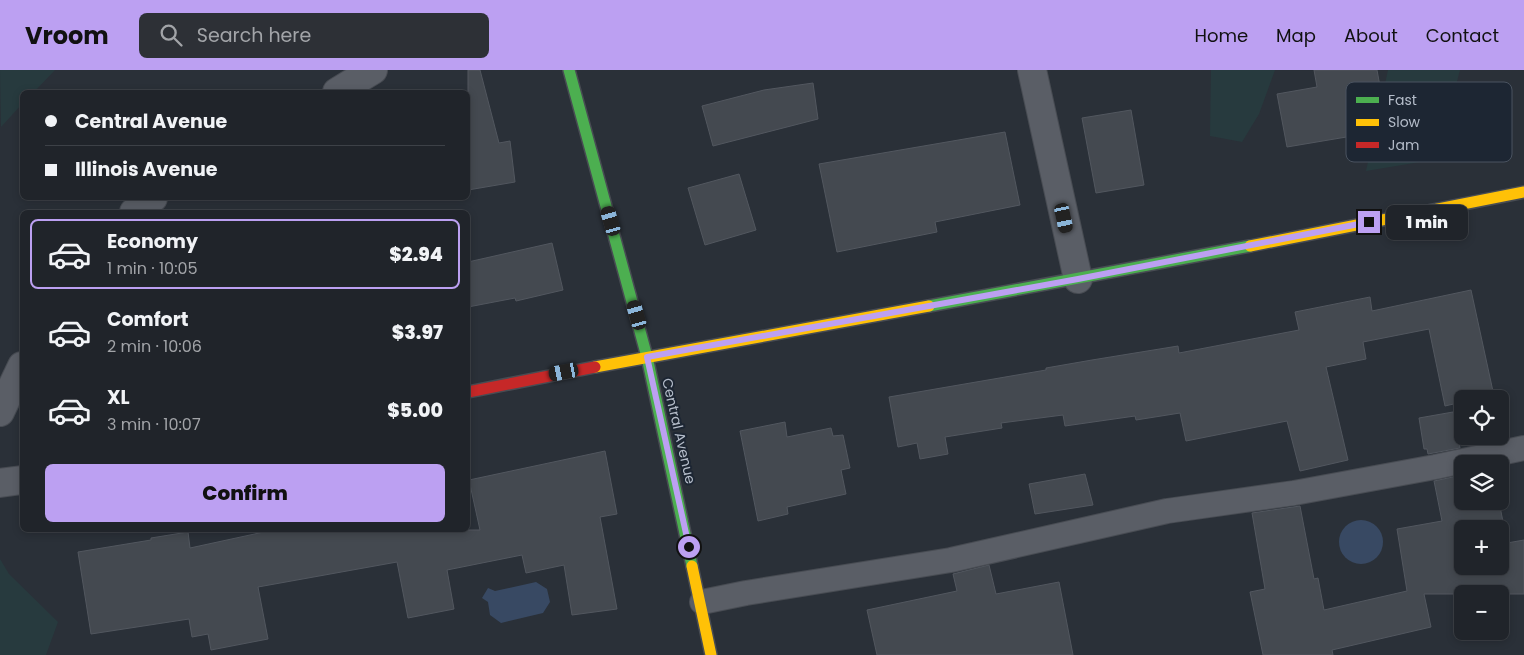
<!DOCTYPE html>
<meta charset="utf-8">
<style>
body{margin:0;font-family:Poppins,sans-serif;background:#2d3036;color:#f1f3f6;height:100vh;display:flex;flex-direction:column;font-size:19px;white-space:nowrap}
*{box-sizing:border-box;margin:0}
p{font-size:16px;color:#a2a4a8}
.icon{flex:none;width:28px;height:28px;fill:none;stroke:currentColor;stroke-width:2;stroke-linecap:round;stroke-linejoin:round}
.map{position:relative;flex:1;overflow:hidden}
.details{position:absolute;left:20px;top:140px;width:450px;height:322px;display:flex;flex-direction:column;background:#20242a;border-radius:8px;box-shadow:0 2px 8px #0003,0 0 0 1px #3d4147}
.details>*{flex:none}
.guide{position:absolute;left:20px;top:20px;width:450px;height:110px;border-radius:8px;box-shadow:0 2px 8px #0003,0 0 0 1px #3d4147;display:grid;align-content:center;height:110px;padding:0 25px;background:#20242a}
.buttons{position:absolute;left:1454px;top:320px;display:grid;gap:10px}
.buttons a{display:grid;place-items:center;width:55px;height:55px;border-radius:8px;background:#20242a;box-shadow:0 2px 8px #0003,0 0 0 1px #3d4147;font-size:25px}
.end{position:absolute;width:22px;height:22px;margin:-11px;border:6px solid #bca0f2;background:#111;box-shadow:0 0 0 2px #111}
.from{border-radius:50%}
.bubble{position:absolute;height:35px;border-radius:8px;background:#20242a;box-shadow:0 2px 8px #0003,0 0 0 1px #3d4147;font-size:16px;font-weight:800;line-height:35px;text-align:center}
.car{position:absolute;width:15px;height:30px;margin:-15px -8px;border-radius:6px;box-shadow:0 0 4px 1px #0007;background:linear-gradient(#222 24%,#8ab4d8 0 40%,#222 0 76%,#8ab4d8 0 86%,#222 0)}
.guide b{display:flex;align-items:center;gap:18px;height:48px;font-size:19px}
.guide b+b{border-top:1px solid #3d4147}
.guide i{width:12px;height:12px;background:#f1f3f6}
ul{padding:9px 0 0;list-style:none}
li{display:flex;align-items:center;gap:15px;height:70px;margin:0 10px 8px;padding:0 15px;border:2px solid transparent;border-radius:8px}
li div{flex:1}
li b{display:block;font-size:19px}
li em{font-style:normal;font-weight:800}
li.current{border-color:#bca0f2}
li>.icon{width:45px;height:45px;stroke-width:1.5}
.cta{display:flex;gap:10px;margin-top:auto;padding:10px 25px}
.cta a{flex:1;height:58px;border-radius:8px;background:#bca0f2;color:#111;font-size:20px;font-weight:800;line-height:58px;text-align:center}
header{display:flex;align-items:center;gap:30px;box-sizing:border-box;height:70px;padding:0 25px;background:#bca0f2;color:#111}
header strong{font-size:24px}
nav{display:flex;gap:28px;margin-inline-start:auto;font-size:18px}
.search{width:350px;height:45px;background:#2d3036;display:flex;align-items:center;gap:12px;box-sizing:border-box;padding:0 18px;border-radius:8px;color:#a2a4a8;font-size:19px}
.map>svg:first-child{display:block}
.green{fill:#273a3e}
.water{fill:#384963}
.building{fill:#444950;stroke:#52575f;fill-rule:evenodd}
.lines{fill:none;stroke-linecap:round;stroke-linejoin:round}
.lane-casing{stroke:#484c53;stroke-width:26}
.street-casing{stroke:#484c53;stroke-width:30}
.fast-casing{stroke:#484c53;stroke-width:14}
.slow-casing{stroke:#484c53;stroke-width:14}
.jam-casing{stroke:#484c53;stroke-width:14}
.lane{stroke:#5a5e66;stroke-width:24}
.street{stroke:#5a5e66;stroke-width:28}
.fast{stroke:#4caf50;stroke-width:11}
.slow{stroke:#ffc107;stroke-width:11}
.jam{stroke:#c62828;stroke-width:11}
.route{stroke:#bca0f2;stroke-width:6}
.labels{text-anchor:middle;stroke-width:4;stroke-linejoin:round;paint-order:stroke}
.street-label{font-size:14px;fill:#b4bcc9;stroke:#1d2633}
.key{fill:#1d2633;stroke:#4a5360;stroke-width:1}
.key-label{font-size:14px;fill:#b4bcc9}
</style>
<header>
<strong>Vroom</strong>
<div class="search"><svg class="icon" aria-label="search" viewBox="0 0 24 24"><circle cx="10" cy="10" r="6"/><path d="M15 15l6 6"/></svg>Search here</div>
<nav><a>Home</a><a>Map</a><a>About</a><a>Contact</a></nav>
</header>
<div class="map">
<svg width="1524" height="585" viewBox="0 0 1524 585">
<rect width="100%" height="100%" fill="#2a3038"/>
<!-- green -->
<g class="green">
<polygon points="0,0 55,0 34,22 22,22 22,34 1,57"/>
<polygon points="1211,0 1275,0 1259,44 1242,72 1210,66"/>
<polygon points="1388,0 1460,0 1451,34 1426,91 1366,101"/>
<polygon points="0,489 9,504 58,552 46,585 0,585"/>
</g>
<!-- water -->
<g class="water">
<circle cx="1361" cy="472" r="22"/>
<polygon points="536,512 547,519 550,532 543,543 501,553 490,545 488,532 482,528 488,518 495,521"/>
</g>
<!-- building -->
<g class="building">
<polygon points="468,0 480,0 499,73 510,71 515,112 468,120"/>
<polygon points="1314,0 1377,0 1388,60 1287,77 1277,24 1317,17"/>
<polygon points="813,13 818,49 713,76 702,36 764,20"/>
<polygon points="1131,40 1144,115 1096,123 1082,48"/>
<polygon points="1005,62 1020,135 935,152 937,162 837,182 819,94"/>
<polygon points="739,104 756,160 705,175 688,118"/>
<polygon points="552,173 563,220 516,231 515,228 468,237 468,192"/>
<polygon points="1471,220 1494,326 1462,329 1462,332 1445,336 1429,259 1363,272 1366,289 1326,297 1348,390 1300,401 1287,351 1186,371 1180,343 1136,350 1135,346 1065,356 1063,345 1001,353 1002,358 945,367 948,384 920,389 917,373 898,377 889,327 1046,300 1046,298 1092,290 1178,276 1179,283 1299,260 1295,242 1370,227 1372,241"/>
<polygon points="1453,342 1460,378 1428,384 1427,379 1424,379 1419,348"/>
<polygon points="785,352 787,367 831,358 833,366 843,365 850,398 841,400 846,424 787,437 788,444 758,451 740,361"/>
<polygon points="605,381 617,444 600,447 617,539 572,545 564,495 526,503 522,485 447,500 454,539 408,548 397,492 258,517 268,569 211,580 208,564 192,567 189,549 91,564 78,482 151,470 151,468 188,462 190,478 273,460 480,460 469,410"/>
<polygon points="1085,404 1093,435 1035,444 1029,414"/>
<path d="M 1462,405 L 1462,431 L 1499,431 L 1507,473 L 1524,470 L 1524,524 L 1424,524 L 1431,557 L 1332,580 L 1333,585 L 1263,585 L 1250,522 L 1265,519 L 1252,443 L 1300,436 L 1314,509 L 1318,508 L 1324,540 L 1407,521 L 1397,459 L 1442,451 L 1434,411 ZM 1462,459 L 1500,459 L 1500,496 L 1462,496 Z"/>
<polygon points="989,495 996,524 1059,512 1073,585 877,585 867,540 957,521 953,504"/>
</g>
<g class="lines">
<!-- lane casing -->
<g class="lane-casing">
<polyline id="lane" points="702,532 746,523 951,490 1167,441 1294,423 1435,397 1524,378"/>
</g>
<!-- street casing -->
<g class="street-casing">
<g id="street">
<polyline points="1032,0 1078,209"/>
<polyline points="337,22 373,0"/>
<polyline points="134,142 153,128"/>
<polyline points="0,342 22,296"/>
<polyline points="0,413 22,410"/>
</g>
</g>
<!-- fast casing -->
<g class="fast-casing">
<g id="fast">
<polyline points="569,0 647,287 692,496"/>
<polyline points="929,236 1250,176"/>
</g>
</g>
<!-- slow casing -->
<g class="slow-casing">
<g id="slow">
<polyline points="1250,176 1524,122"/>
<polyline points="595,297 929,236"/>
<polyline points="692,496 711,585"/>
</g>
</g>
<!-- jam casing -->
<g class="jam-casing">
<polyline id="jam" points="468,322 595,297"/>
</g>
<!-- lane -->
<use href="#lane" class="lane"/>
<!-- street -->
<use href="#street" class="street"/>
<!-- fast -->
<use href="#fast" class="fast"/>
<!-- slow -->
<use href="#slow" class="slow"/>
<!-- jam -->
<use href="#jam" class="jam"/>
</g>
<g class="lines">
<!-- route -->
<polyline class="route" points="689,477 647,287 1078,209 1369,152"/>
</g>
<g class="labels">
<!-- street labels -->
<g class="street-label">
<text transform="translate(679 361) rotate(77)" y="5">Central Avenue</text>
</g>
</g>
<!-- legend -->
<rect x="1346" y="12" width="166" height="80" rx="8" class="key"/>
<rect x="1356" y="27" width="23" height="6" fill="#4caf50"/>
<rect x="1356" y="49" width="23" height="7" fill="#ffc107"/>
<rect x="1356" y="72" width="23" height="6" fill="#c62828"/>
<g class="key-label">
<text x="1388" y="35">Fast</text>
<text x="1388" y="57">Slow</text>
<text x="1388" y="80">Jam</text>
</g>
</svg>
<div class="buttons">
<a><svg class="icon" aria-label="locate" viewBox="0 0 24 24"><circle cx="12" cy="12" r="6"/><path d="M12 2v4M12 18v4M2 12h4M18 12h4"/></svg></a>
<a><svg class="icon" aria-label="layers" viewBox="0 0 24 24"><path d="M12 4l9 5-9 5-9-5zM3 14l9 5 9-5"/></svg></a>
<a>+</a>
<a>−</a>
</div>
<i class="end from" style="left:689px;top:477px"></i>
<i class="end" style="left:1369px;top:152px"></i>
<div class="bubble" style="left:1386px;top:135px;width:82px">1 min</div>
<i class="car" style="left:1064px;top:148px;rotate:168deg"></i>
<i class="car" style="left:611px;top:151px;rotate:344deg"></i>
<i class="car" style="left:637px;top:245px;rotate:344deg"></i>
<i class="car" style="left:564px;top:302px;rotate:259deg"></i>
<div class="guide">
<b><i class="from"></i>Central Avenue</b>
<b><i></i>Illinois Avenue</b>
</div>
<section class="details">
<ul>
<li class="current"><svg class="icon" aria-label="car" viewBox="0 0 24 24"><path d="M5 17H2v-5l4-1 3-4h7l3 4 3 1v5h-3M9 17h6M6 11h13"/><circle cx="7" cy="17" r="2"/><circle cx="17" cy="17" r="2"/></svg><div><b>Economy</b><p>1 min · 10:05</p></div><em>$2.94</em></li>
<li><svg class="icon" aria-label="car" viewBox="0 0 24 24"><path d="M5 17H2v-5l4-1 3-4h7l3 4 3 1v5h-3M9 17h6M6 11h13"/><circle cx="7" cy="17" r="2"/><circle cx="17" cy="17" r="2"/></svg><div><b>Comfort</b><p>2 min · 10:06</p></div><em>$3.97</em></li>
<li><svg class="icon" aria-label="car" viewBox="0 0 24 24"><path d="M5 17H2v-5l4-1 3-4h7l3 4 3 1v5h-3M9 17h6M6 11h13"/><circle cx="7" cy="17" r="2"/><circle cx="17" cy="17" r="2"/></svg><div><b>XL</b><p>3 min · 10:07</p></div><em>$5.00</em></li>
</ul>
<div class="cta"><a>Confirm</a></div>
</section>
</div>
